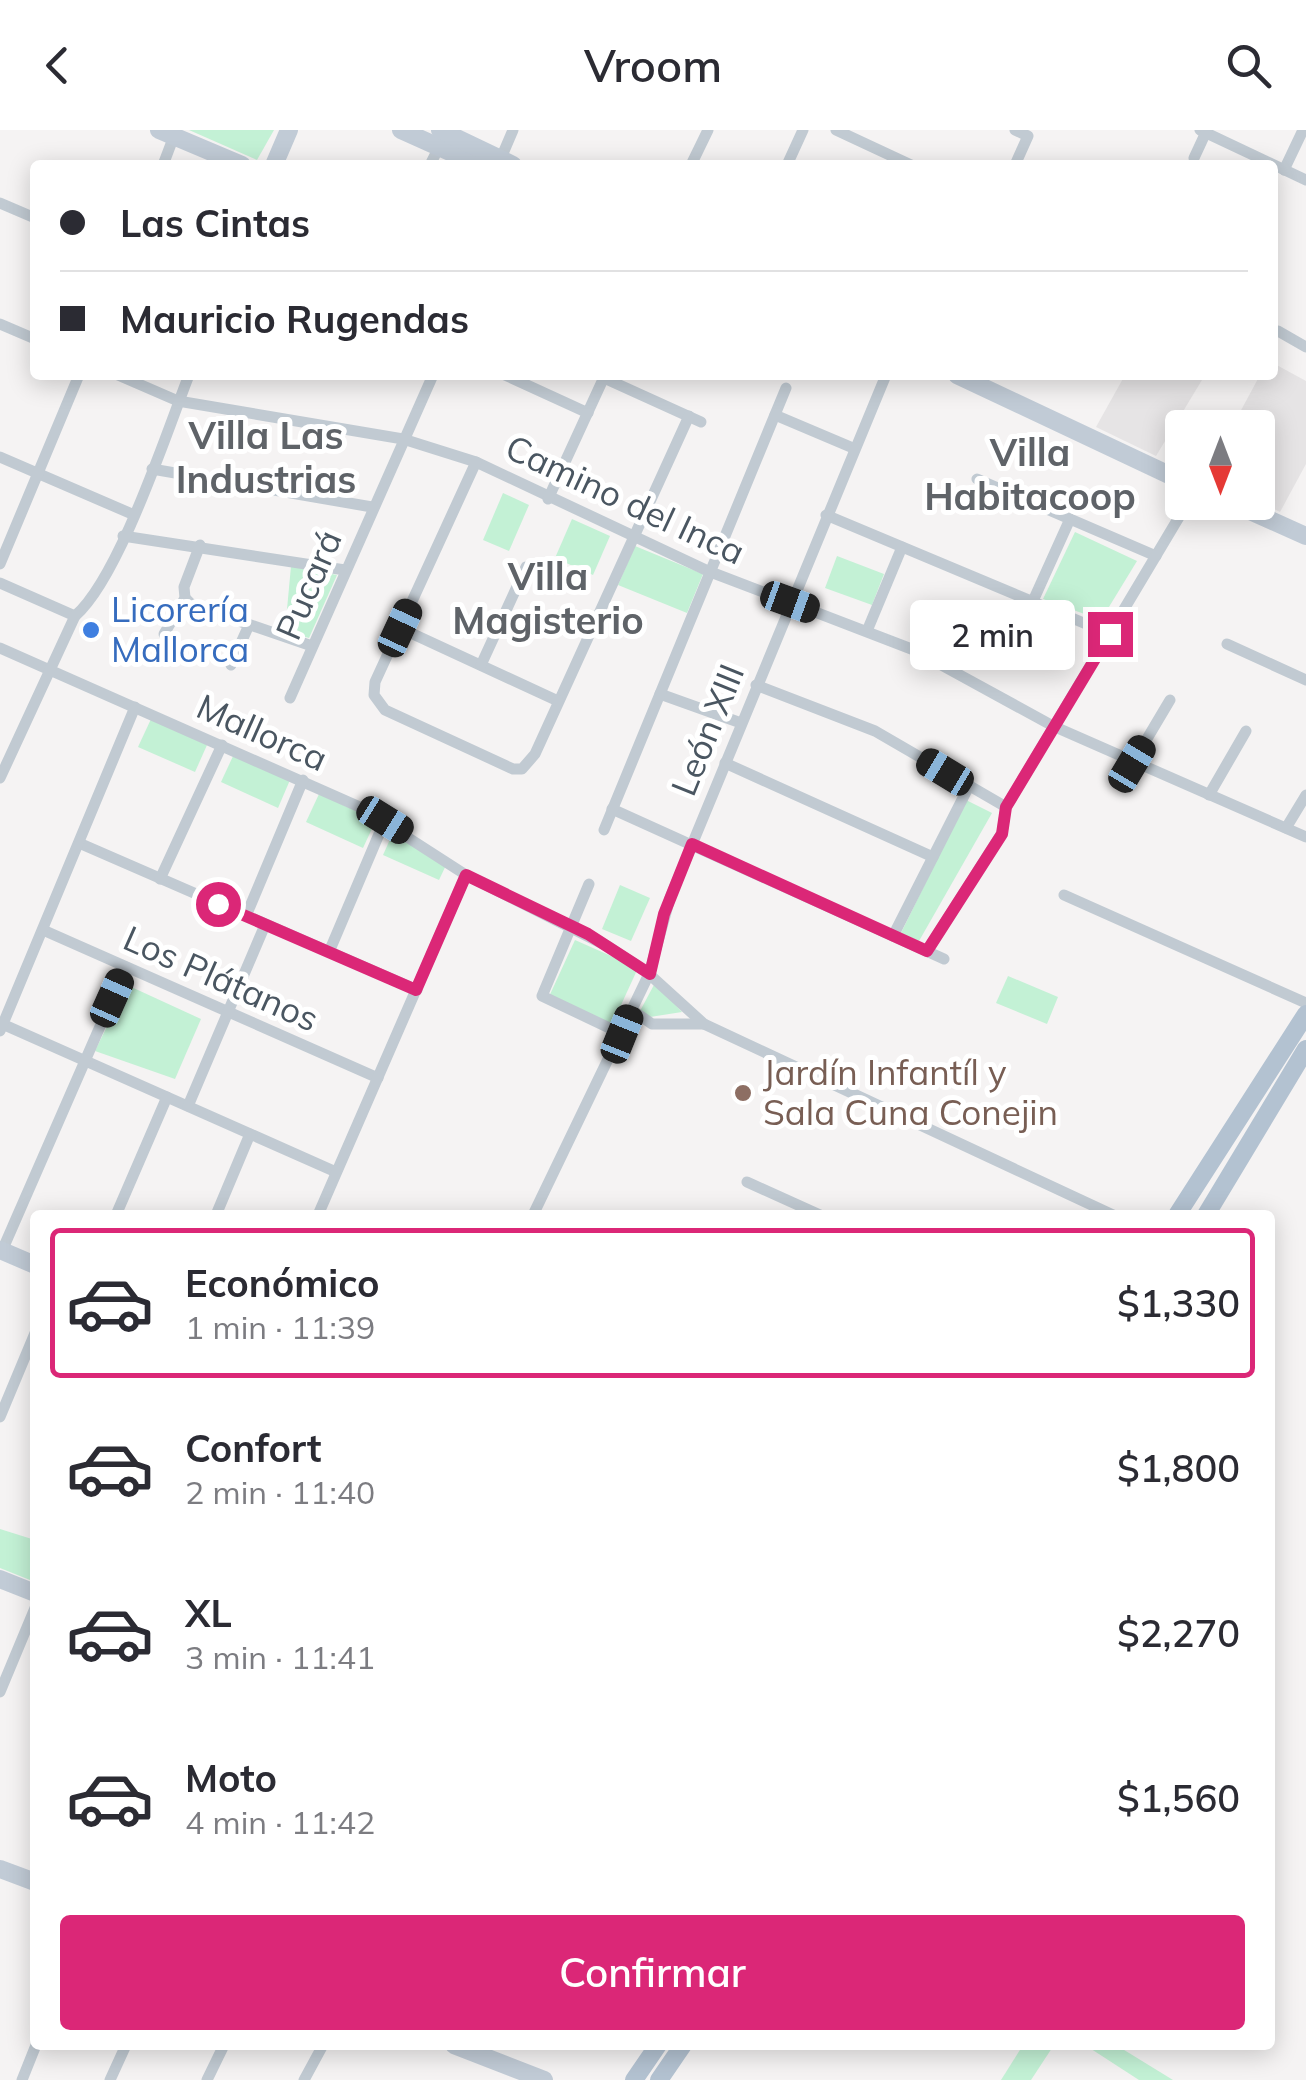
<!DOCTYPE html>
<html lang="es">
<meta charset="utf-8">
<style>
body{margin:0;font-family:Mulish,sans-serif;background:#f2f2f3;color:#2b2b33;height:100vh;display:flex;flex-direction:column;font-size:38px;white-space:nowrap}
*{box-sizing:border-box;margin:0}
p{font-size:32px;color:#7c7c81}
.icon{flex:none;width:55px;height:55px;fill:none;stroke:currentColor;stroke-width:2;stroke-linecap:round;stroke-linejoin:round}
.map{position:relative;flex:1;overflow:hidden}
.panel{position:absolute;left:30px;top:1080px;width:1245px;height:840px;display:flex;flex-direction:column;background:#fff;border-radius:10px;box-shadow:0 5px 25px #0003}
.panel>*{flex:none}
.top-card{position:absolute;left:30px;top:30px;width:1248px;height:220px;border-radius:10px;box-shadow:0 5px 25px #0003;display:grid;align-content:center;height:220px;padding:0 30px;background:#fff}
.needle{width:65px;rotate:180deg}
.tools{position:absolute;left:1165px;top:280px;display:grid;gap:20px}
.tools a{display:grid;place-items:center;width:110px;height:110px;border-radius:10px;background:#fff;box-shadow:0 5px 25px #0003;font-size:50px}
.end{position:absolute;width:45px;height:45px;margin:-22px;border:12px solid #db2777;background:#fff;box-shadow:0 0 0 5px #fff}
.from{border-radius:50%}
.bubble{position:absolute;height:70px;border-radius:10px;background:#fff;box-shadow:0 5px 25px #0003;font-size:32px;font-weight:600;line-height:70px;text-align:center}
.car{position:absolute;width:30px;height:60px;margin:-30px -15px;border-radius:12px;box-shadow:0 0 8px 2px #0007;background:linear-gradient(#222 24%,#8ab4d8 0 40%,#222 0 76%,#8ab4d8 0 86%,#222 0)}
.top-card b{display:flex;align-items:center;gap:35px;height:95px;font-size:38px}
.top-card b+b{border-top:2px solid #e1e1e2}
.top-card i{width:25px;height:25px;background:#2b2b33}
ul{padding:18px 0 0;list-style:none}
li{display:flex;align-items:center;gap:30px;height:150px;margin:0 20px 15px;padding:0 10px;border:5px solid transparent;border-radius:10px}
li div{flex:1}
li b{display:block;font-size:38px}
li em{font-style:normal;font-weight:600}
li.on{border-color:#db2777}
li>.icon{width:90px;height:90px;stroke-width:1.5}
.action{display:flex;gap:20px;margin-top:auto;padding:20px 30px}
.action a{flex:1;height:115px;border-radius:10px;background:#db2777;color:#fff;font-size:40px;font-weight:600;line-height:115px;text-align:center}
header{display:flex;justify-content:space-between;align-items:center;height:130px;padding:0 30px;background:#fff;font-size:45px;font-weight:600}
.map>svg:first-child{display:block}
.education{fill:#e6e4e5}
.green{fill:#c3f1d5}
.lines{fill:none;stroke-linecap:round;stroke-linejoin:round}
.street{stroke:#c1cad2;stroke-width:11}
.secondary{stroke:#c1cbd6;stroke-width:18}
.primary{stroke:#b3c2d1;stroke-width:18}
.route{stroke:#db2777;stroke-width:12}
.shop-dot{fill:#3f7fe0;stroke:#fff;stroke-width:4}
.education-dot{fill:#8d6e63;stroke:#fff;stroke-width:4}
.labels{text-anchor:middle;stroke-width:10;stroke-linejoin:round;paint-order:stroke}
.street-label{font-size:35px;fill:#4a5661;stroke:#fff}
.shop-label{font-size:35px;fill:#366cbe;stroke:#fff;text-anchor:start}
.education-label{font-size:35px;fill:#785e54;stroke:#fff;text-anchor:start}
.neighbourhood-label{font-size:38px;font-weight:bold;fill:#5f6368;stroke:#fff}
</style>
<header><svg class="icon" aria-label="back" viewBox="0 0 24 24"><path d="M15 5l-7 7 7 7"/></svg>Vroom<svg class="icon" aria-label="search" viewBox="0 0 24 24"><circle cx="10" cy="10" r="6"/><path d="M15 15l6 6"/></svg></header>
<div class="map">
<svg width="1306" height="1950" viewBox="0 0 1306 1950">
<rect width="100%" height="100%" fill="#f5f3f3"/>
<!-- education -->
<g class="education">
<polygon points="1273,233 1306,251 1306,334 1280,382 1258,371 1258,298 1232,297 1260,245 1272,245"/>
<polygon points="1125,245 1205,245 1156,326 1096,297"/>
</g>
<!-- green -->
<g class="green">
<polygon points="189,0 274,0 257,30"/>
<polygon points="503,363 529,375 509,421 483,410"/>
<polygon points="572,389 610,406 593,445 555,428"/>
<polygon points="1075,402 1137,431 1101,490 1043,469"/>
<polygon points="635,416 703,444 687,483 618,455"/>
<polygon points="837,426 884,444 872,475 825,458"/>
<polygon points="291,436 337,445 309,508 285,501"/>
<polygon points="151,589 207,615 195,642 138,617"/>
<polygon points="234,624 290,650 278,678 221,652"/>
<polygon points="319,664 376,690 363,718 306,692"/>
<polygon points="966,670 992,683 919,811 901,803"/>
<polygon points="392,705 448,731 439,750 383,725"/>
<polygon points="620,755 650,768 631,811 602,799"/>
<polygon points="575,810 638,838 610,899 547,871"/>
<polygon points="1008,846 1058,867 1047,894 996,873"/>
<polygon points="655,853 682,882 650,887 640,881"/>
<polygon points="127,855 201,889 175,949 95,921"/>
<polygon points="0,1399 35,1410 35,1452 0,1438"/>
<polygon points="1023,1915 1054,1915 1031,1950 1001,1950"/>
<polygon points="1085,1915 1116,1915 1173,1950 1139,1950"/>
</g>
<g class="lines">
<!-- street -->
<g class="street">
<polyline points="836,0 911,35"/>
<polyline points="1015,0 1028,6 1015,35"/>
<polyline points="1200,0 1306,50"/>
<polyline points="1194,28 1207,0"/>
<polyline points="499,33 513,0"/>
<polyline points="163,35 174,6"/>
<polyline points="430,35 439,17"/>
<polyline points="691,35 708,0"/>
<polyline points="787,35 803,0"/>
<polyline points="1284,40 1303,0"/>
<polyline points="0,73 35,88"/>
<polyline points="0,194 35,209"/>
<polyline points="1278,201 1306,217"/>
<polyline points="118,245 178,271 403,309 476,332 708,441 914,520 1053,596 1306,707"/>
<polyline points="505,245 588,283"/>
<polyline points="604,248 701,292"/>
<polyline points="775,285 853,318"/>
<polyline points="0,327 132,384"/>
<polyline points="476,332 375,552 374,565 385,580 513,639 522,639 535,624 689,286"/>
<polyline points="152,339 372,377"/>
<polyline points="977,349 1156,426"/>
<polyline points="548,369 605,245"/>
<polyline points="826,385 1110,504"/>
<polyline points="123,406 345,440"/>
<polyline points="0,434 79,245"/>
<polyline points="0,453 75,486"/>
<polyline points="185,468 192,475 312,516"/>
<polyline points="1033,471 1070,389"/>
<polyline points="400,498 558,571"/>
<polyline points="867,501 902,417"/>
<polyline points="164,504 185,468 184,457 200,415"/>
<polyline points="1227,514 1306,550"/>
<polyline points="0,518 362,678 466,745 609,817 649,844 704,894 1113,1085"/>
<polyline points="231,535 249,495"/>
<polyline points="481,535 526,437"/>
<polyline points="756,555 875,601 1006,677"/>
<polyline points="660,564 741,593"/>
<polyline points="290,568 433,245"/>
<polyline points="725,633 933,727"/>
<polyline points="1132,634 1170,570"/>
<path d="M 0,648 L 75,486 C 119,448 166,304 189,245"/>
<polyline points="1209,665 1246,601"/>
<polyline points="612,679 944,829"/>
<polyline points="1286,698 1306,665"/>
<polyline points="604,700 786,258"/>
<polyline points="79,713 417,860"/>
<polyline points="160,749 222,615"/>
<polyline points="589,754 542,866 622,904"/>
<polyline points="1064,765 1306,873"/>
<polyline points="246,786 303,650"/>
<polyline points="43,800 378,948"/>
<polyline points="893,806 969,656"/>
<polyline points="927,821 1002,703 1006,677 1188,372"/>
<polyline points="329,822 385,690"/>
<polyline points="632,880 652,894 704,894"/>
<polyline points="0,893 336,1042"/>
<polyline points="0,901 135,577"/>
<polyline points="188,976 265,795"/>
<polyline points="747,1052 820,1085"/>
<polyline points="116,1085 167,967"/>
<polyline points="216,1085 250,1004"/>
<polyline points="318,1085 466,745"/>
<polyline points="533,1085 649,844 670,768 886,245"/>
<polyline points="2,1121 126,837"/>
<polyline points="0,1287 35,1203"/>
<polyline points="0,1562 35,1478"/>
<polyline points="22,1950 36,1915"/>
<polyline points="110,1950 126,1915"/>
<polyline points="207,1950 224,1915"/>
<polyline points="304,1950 323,1915"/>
</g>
<!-- secondary -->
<g class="secondary">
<polyline points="159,0 242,35"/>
<polyline points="401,0 479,35"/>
<polyline points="440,0 513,35"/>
<polyline points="274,35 289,0"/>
<polyline points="957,245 1182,351"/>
<polyline points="1230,372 1306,406"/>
<polyline points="0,1120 35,1135"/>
<polyline points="0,1449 35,1463"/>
<polyline points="0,1739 35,1752"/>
<polyline points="454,1915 544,1950"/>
</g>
<!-- primary -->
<g class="primary">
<polyline points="1177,1085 1306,884"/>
<polyline points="1206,1085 1306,919"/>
<polyline points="634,1950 658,1915"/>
<polyline points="659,1950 683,1915"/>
</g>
</g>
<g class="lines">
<!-- route -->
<polyline class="route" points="218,774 416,860 466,745 588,804 650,844 664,784 692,714 927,821 1002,704 1006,677 1110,504"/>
</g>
<!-- markers -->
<circle class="shop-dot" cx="91" cy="500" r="10"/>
<circle class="education-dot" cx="743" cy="963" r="10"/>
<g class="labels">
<!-- street labels -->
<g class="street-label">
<text transform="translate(625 370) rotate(25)" y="12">Camino del Inca</text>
<text transform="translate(309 455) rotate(-67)" y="12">Pucará</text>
<text transform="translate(708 600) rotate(-68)" y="12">León XIII</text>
<text transform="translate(262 603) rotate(24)" y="12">Mallorca</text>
<text transform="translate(221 849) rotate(24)" y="12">Los Plátanos</text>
</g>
<!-- shop labels -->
<g class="shop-label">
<text x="111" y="492">Licorería<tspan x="111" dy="40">Mallorca</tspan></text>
</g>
<!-- education labels -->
<g class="education-label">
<text x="763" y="955">Jardín Infantíl y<tspan x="763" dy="40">Sala Cuna Conejin</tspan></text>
</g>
<!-- neighbourhood labels -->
<g class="neighbourhood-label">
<text x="266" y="319">Villa Las<tspan x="266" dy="44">Industrias</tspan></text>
<text x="1030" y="336">Villa<tspan x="1030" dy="44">Habitacoop</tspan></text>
<text x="548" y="460">Villa<tspan x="548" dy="44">Magisterio</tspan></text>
</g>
</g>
</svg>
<div class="tools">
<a><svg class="needle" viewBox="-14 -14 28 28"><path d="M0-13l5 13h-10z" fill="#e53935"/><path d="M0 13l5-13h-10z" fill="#7c7c81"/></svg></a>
</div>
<i class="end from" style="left:218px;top:774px"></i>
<i class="end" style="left:1110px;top:504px"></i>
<div class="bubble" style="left:910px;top:470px;width:165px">2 min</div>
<i class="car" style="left:790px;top:472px;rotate:110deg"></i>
<i class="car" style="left:400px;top:498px;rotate:25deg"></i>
<i class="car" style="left:1132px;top:634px;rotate:31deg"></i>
<i class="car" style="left:945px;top:642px;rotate:301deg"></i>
<i class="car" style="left:385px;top:690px;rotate:122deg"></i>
<i class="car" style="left:112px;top:868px;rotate:24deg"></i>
<i class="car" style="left:622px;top:904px;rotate:22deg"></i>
<div class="top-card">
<b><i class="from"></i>Las Cintas</b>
<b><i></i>Mauricio Rugendas</b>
</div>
<section class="panel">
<ul>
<li class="on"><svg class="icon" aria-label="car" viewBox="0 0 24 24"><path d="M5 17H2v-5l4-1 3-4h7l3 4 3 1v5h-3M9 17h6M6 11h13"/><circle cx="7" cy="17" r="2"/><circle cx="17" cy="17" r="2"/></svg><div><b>Económico</b><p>1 min · 11:39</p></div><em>$1,330</em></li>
<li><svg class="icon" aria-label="car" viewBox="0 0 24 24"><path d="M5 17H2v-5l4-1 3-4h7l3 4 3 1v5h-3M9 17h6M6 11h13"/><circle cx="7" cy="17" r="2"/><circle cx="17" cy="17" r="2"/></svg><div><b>Confort</b><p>2 min · 11:40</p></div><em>$1,800</em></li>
<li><svg class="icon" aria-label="car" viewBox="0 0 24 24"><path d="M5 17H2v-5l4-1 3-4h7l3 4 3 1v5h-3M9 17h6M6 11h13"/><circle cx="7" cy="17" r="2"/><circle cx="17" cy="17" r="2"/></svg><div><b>XL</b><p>3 min · 11:41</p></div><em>$2,270</em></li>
<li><svg class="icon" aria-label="car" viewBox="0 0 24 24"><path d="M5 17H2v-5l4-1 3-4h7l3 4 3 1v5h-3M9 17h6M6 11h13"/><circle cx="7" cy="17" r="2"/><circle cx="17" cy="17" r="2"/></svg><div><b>Moto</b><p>4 min · 11:42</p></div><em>$1,560</em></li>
</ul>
<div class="action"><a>Confirmar</a></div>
</section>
</div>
